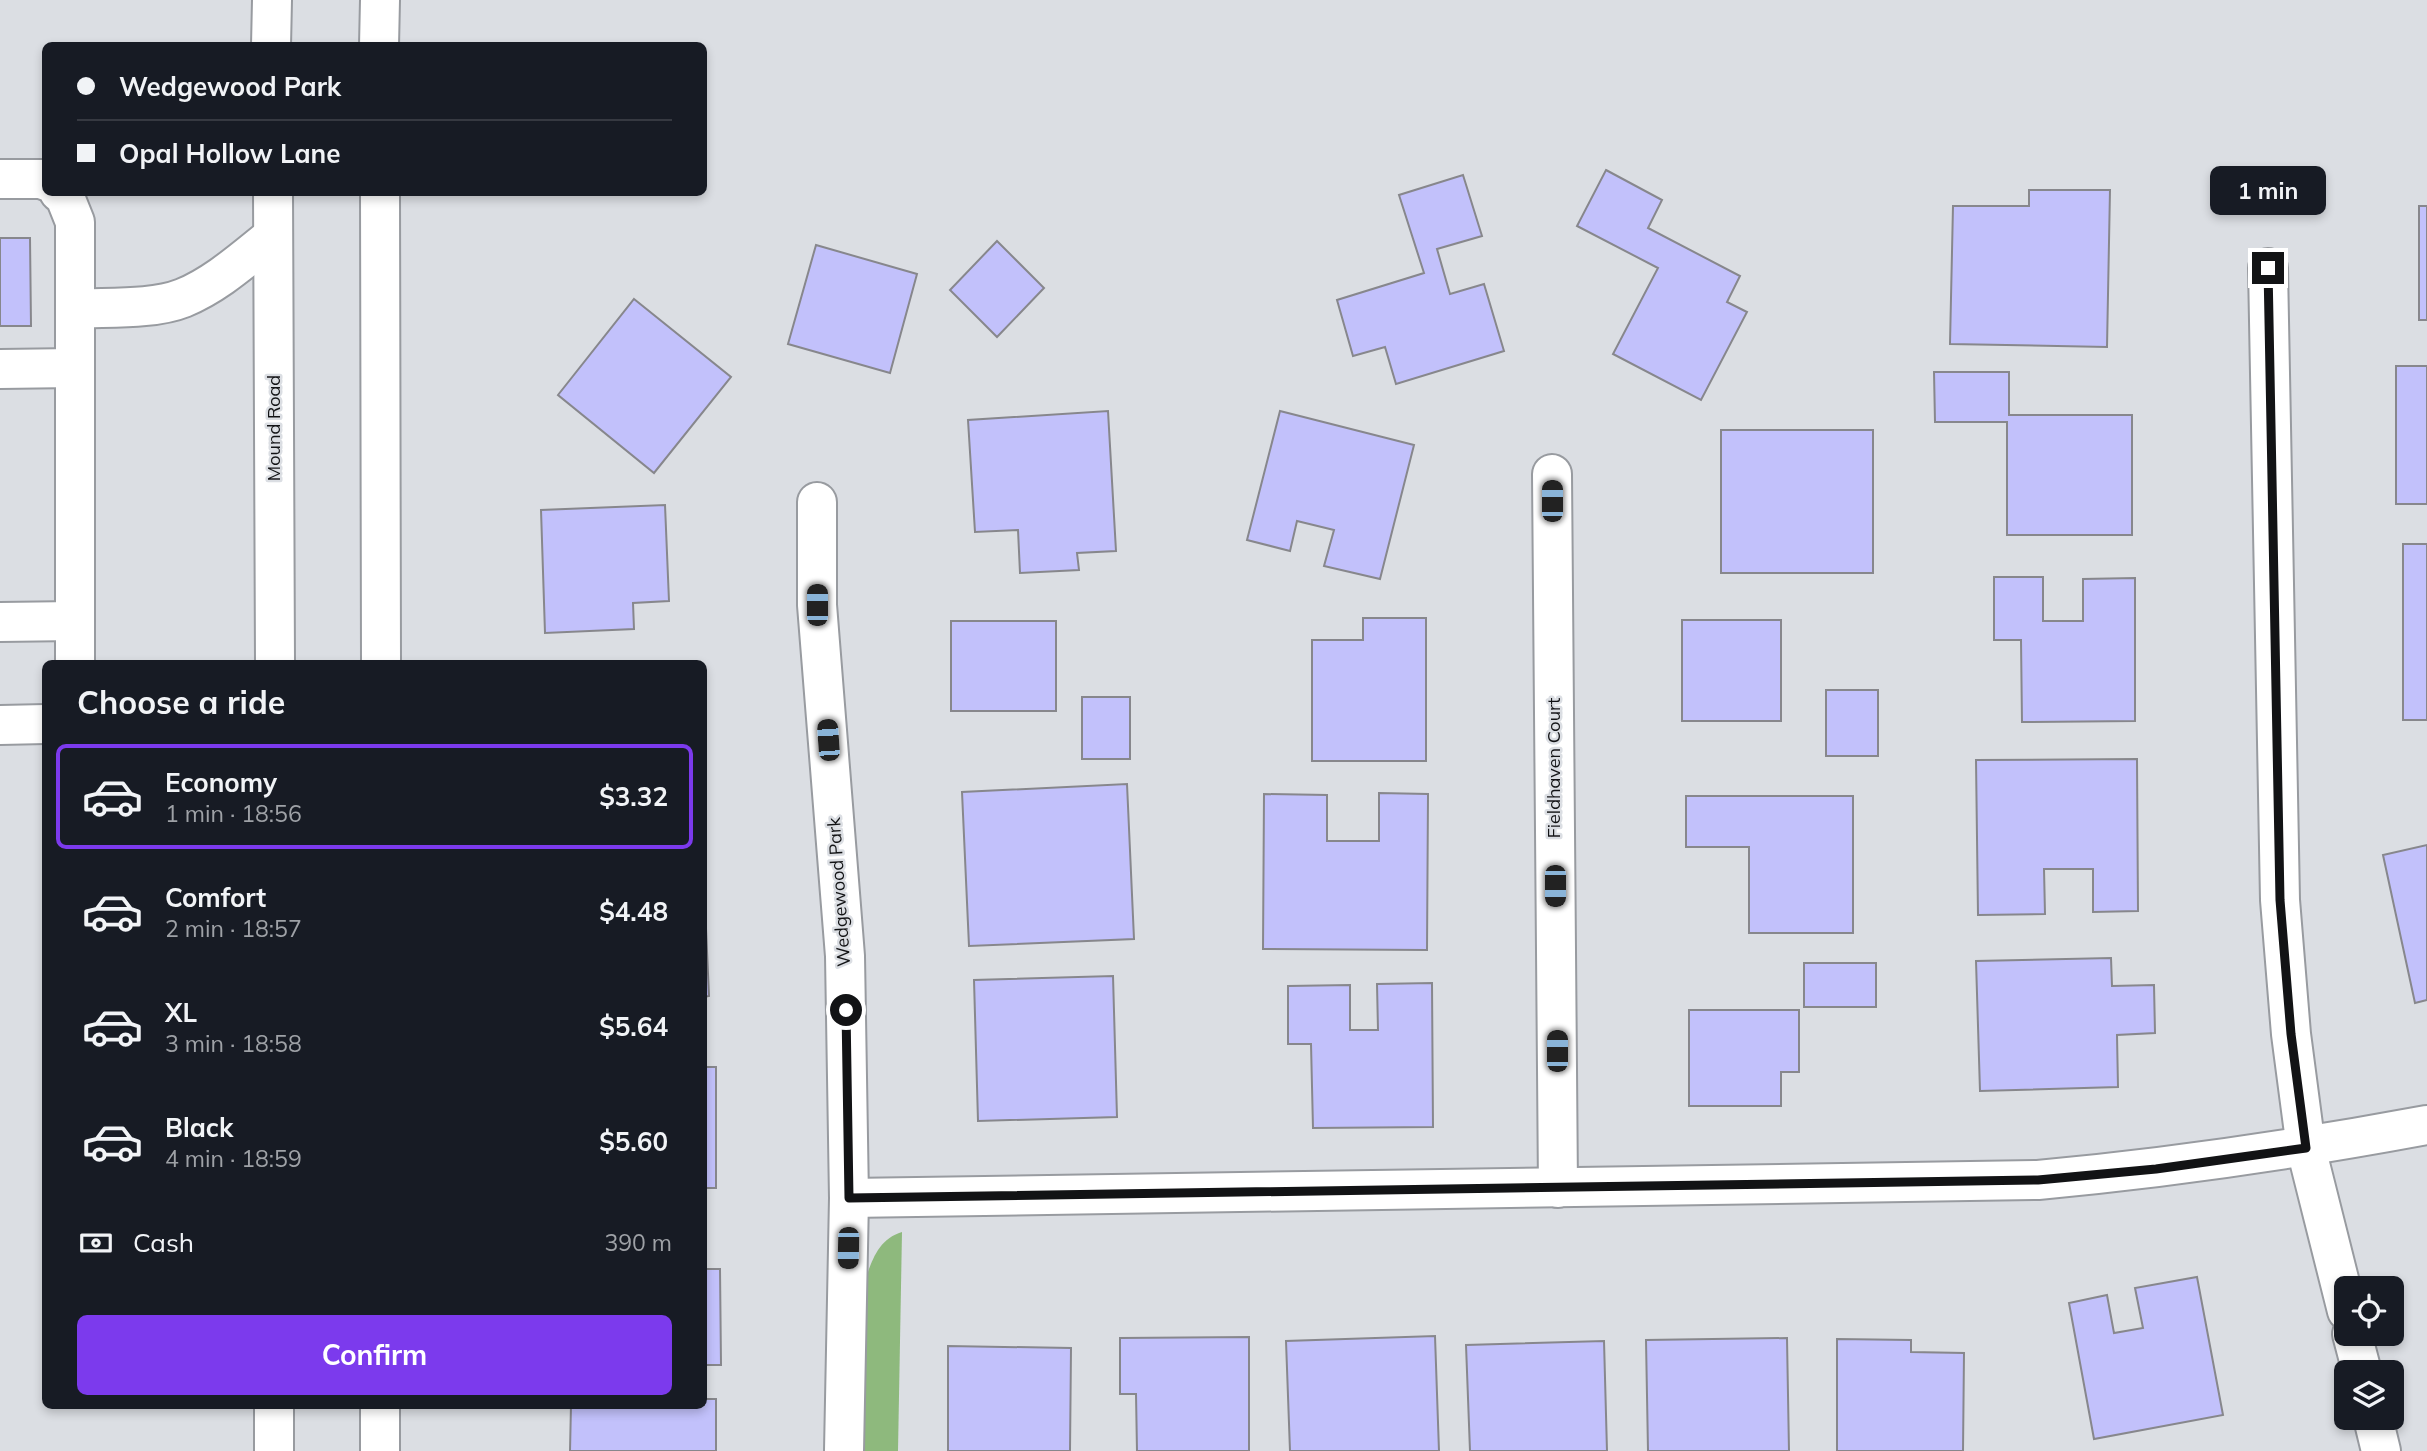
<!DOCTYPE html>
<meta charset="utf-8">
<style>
body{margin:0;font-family:Mulish,sans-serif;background:#20242c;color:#f1f3f6;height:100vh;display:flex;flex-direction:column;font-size:26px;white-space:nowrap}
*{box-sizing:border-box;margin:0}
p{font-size:23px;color:#9ea1a6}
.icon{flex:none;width:38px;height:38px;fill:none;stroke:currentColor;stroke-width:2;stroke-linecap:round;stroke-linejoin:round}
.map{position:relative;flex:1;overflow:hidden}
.drawer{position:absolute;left:42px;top:660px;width:665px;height:749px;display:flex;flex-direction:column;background:#171b24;border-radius:10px;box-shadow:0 4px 10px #0003}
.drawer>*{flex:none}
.hud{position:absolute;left:42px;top:42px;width:665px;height:154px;border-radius:10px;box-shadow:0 4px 10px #0003;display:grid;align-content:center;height:154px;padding:0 35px;background:#171b24}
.buttons{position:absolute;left:2334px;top:1276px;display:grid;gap:14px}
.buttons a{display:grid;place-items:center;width:70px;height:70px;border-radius:10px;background:#171b24;box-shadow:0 4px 10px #0003;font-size:35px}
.end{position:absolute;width:32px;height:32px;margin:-16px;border:9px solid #121315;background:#fff;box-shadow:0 0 0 4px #fff}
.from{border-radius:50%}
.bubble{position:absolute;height:49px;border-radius:10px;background:#171b24;box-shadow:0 4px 10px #0003;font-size:23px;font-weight:700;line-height:49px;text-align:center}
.car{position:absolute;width:21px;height:42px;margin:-21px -10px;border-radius:9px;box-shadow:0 0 5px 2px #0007;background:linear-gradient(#222 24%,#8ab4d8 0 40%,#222 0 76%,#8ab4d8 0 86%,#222 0)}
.hud b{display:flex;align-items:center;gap:24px;height:66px;font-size:26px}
.hud b+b{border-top:2px solid #363941}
.hud i{width:18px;height:18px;background:#f1f3f6}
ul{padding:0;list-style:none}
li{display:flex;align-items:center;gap:21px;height:105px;margin:0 14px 10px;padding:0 21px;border:4px solid transparent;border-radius:10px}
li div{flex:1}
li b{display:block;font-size:26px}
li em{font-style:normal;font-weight:700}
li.current{border-color:#7c3aed}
li>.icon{width:63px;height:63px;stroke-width:1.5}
h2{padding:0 35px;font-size:32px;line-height:84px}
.pay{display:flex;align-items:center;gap:18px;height:77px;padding:0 35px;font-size:26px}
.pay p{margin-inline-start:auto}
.action{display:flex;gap:14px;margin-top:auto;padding:14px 35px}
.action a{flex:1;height:80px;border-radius:10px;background:#7c3aed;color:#fff;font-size:28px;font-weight:700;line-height:80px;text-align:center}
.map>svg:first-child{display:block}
.green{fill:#8eb97d}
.building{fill:#c2c1fb;stroke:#87878c;stroke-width:2}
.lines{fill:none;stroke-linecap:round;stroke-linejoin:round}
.minor-casing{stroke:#989ba0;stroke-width:42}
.minor{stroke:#fff;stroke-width:38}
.route{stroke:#121315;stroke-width:9}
.labels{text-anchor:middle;stroke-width:5;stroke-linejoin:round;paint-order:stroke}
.street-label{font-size:18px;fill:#121315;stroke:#dbdee3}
</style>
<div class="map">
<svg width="2427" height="1451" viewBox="0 0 2427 1451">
<rect width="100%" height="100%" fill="#dbdee3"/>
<!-- green -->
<path class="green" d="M 902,1232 L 898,1451 L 862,1451 L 865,1281 C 872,1259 879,1239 902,1232 Z"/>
<!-- building -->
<g class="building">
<polygon points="1606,170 1662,200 1648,228 1740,276 1727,302 1747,312 1701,400 1613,354 1658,268 1577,226"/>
<polygon points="1463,175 1482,236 1437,249 1450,294 1484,284 1504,351 1396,384 1385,347 1353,356 1337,300 1424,273 1399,195"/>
<polygon points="2029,190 2110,190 2107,347 1950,344 1953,206 2029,206"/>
<rect x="2419" y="206" width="8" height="114"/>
<polygon points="0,238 30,238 31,326 0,326"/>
<polygon points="997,241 1044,288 997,337 950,290"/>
<polygon points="816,245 917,274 890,373 788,344"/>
<polygon points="634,299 731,377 654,473 558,395"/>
<rect x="2396" y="366" width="31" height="138"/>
<polygon points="1934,372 2009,372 2009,415 2132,415 2132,535 2007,535 2007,422 1935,422"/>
<polygon points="1108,411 1116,551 1077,553 1079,570 1020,573 1018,530 975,532 968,420"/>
<polygon points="1280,411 1414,445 1380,579 1324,566 1334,530 1297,521 1290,551 1247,540"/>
<rect x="1721" y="430" width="152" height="143"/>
<polygon points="665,505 669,601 633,603 634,629 545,633 541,510"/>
<rect x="2403" y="544" width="24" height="176"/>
<polygon points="1994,577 2043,577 2043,621 2083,621 2083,579 2135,578 2135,721 2022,722 2021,640 1994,640"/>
<polygon points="1363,618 1426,618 1426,761 1312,761 1312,640 1363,640"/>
<rect x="1682" y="620" width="99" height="101"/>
<rect x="951" y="621" width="105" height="90"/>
<rect x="1826" y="690" width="52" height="66"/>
<rect x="1082" y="697" width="48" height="62"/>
<polygon points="2137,759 2138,911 2093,912 2093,869 2044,869 2045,914 1978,915 1976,760"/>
<polygon points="1127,784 1134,939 969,946 962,792"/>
<polygon points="1379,793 1428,794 1427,950 1263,949 1264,794 1327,795 1327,841 1379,841"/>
<polygon points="1686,796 1853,796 1853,933 1749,933 1749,847 1686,847"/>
<polygon points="2427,845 2427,1000 2415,1003 2383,855"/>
<polygon points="704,884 709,996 704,997"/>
<polygon points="2111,958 2112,986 2154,985 2155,1033 2117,1035 2118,1087 1980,1091 1976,961"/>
<rect x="1804" y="963" width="72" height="44"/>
<polygon points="1113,976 1117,1117 978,1121 974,980"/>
<polygon points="1432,983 1433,1127 1313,1128 1311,1044 1288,1044 1288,986 1350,985 1350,1030 1378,1030 1377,984"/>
<polygon points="1689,1010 1799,1010 1799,1072 1781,1072 1781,1106 1689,1106"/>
<rect x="704" y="1067" width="12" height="121"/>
<polygon points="704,1269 720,1269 721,1365 704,1365"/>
<polygon points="2197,1277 2223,1415 2094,1439 2069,1303 2107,1295 2114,1333 2143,1328 2135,1288"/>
<polygon points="1435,1336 1439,1451 1290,1451 1286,1341"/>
<polygon points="1249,1337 1249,1451 1137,1451 1136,1394 1120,1394 1120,1338"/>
<polygon points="1787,1338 1789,1451 1648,1451 1646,1340"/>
<polygon points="1837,1339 1911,1340 1911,1352 1964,1353 1963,1451 1837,1451"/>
<polygon points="1604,1341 1607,1451 1470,1451 1466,1345"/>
<polygon points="948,1346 1071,1348 1070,1451 948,1451"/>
<polygon points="704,1399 716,1399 716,1451 570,1451 571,1405 704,1405"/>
</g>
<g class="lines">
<!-- minor casing -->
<g class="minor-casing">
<g id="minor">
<polyline points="271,46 272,0"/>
<polyline points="379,46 380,0"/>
<polyline points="0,179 42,179 46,181"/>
<polyline points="59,192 65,197 75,222 75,663"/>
<polyline points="273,192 275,663"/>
<polyline points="380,192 381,663"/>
<polyline points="2268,268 2280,900 2291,1034 2306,1148 2347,1311"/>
<path d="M 75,309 C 107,307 153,310 183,298 C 217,284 245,258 273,236"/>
<polyline points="0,369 75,368"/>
<polyline points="1552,474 1558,1188"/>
<polyline points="817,502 817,605 845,956 849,1198 844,1451"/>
<polyline points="0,622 75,621"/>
<polyline points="0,725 46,724"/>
<path d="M 849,1198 L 2038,1180 C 2169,1168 2298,1149 2427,1125"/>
<polyline points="2352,1334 2362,1372"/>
<polyline points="2373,1418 2381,1451"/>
<polyline points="274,1451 274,1405"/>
<polyline points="380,1451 380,1405"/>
</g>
</g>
<!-- minor -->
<use href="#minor" class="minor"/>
</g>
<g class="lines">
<!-- route -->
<polyline class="route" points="846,1010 849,1198 2038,1180 2156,1169 2306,1148 2291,1034 2280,900 2268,268"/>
</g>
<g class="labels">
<!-- street labels -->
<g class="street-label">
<text transform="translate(274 428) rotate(-90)" y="6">Mound Road</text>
<text transform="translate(1554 768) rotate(-90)" y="6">Fieldhaven Court</text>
<text transform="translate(839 892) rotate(-94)" y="6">Wedgewood Park</text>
</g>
</g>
</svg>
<div class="buttons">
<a><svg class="icon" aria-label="locate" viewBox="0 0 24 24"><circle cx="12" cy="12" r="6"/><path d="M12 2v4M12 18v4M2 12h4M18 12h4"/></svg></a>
<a><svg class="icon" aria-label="layers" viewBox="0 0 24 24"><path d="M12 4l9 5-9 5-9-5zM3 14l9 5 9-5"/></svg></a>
</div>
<i class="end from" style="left:846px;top:1010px"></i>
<i class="end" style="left:2268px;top:268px"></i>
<div class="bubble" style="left:2210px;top:166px;width:116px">1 min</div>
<i class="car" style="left:1552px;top:501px;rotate:0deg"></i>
<i class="car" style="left:817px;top:605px;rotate:0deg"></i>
<i class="car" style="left:828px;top:740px;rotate:356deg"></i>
<i class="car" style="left:1555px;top:886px;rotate:180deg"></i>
<i class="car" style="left:1557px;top:1051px;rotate:0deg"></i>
<i class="car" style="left:848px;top:1248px;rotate:181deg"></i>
<div class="hud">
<b><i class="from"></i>Wedgewood Park</b>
<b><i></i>Opal Hollow Lane</b>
</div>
<section class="drawer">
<h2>Choose a ride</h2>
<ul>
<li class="current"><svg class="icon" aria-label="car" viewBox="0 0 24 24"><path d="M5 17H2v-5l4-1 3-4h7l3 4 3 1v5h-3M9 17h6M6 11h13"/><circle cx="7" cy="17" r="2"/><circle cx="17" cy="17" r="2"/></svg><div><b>Economy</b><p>1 min · 18:56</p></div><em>$3.32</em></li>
<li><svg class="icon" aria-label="car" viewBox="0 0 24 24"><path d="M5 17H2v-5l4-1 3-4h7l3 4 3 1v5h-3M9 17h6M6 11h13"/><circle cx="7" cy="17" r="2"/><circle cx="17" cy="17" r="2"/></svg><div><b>Comfort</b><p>2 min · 18:57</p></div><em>$4.48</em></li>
<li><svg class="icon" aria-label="car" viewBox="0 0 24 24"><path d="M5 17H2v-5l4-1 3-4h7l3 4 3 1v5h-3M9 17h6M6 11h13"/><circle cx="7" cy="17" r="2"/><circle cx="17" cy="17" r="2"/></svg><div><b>XL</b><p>3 min · 18:58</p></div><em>$5.64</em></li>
<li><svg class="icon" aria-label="car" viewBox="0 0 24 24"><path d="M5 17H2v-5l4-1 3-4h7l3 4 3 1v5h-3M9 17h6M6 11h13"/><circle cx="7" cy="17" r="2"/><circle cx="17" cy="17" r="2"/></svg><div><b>Black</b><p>4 min · 18:59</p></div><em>$5.60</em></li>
</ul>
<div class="pay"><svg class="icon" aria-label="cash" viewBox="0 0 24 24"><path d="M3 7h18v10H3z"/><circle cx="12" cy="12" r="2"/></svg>Cash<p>390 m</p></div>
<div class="action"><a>Confirm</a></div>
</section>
</div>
